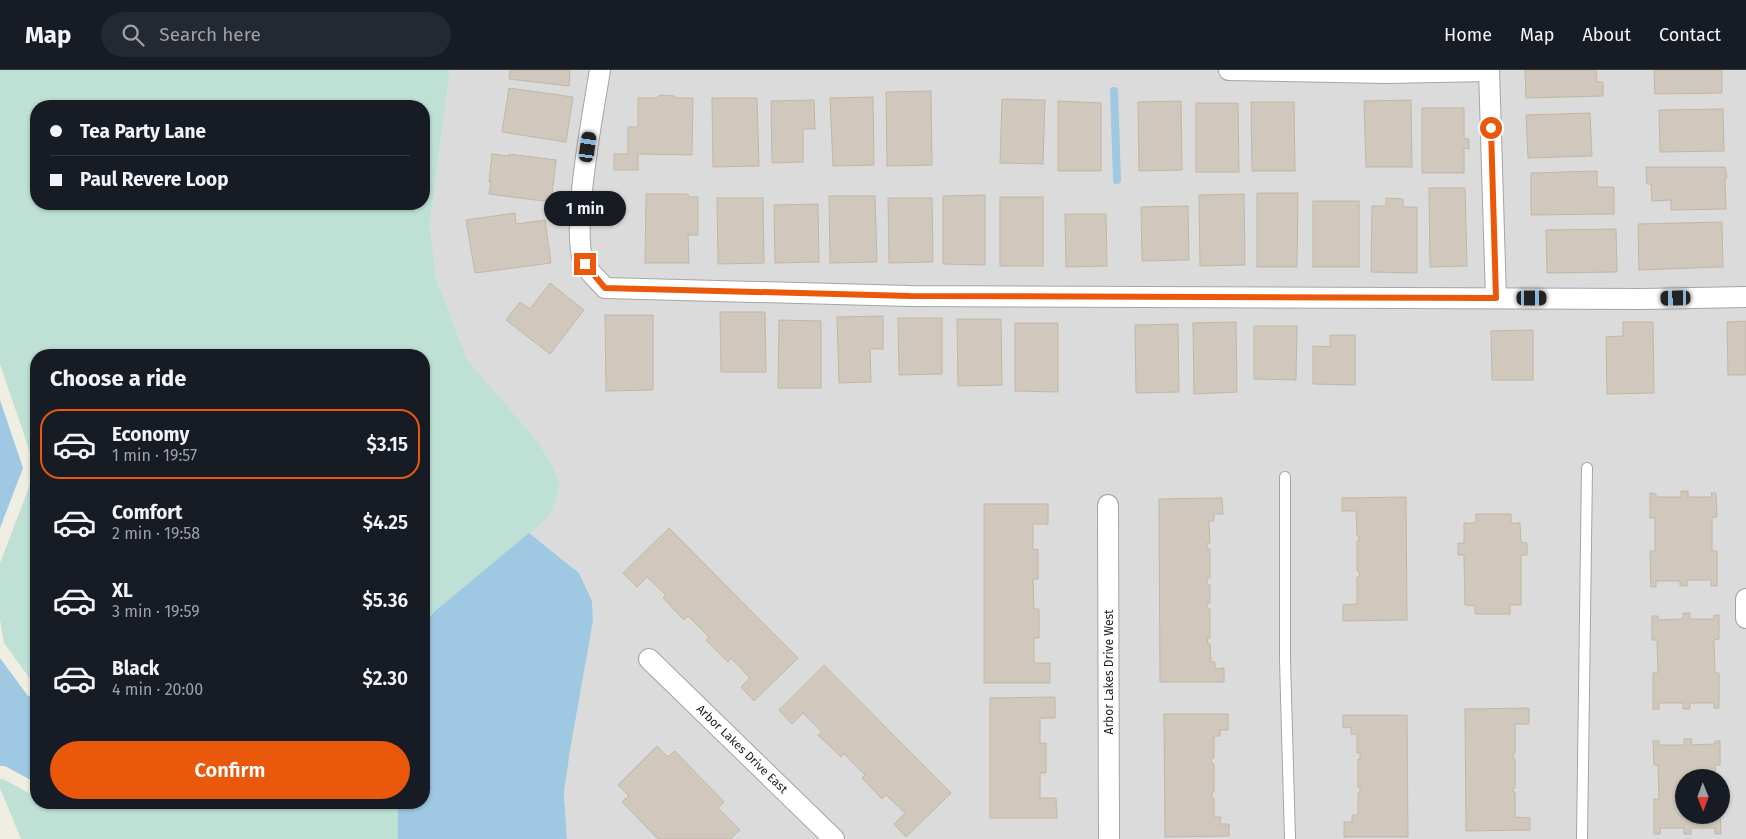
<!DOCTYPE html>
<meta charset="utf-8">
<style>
body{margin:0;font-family:"Fira Sans",sans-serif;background:#242831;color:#f1f3f6;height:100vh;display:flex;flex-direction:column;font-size:19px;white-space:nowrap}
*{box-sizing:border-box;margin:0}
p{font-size:16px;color:#9ea1a6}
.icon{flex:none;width:28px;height:28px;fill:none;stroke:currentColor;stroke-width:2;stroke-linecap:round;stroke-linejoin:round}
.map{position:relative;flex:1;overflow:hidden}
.sheet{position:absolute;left:30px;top:279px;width:400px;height:460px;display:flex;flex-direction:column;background:#171b24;border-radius:20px;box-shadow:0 1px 4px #0004}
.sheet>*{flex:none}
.top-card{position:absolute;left:30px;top:30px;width:400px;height:110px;border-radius:20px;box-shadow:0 1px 4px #0004;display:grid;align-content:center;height:110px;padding:0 20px;background:#171b24}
.needle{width:32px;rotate:179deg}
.controls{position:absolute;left:1675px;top:699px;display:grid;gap:10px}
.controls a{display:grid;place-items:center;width:55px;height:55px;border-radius:50%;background:#171b24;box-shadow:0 1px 4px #0004;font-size:25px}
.end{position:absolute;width:22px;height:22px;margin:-11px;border:6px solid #ea580c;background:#fff;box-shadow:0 0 0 2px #fff}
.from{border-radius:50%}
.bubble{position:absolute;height:35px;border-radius:18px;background:#171b24;box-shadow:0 1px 4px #0004;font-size:16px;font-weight:600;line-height:35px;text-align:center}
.car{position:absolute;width:15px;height:30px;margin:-15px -8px;border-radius:6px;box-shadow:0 0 4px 1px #0007;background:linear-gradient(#222 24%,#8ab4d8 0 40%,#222 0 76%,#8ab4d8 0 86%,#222 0)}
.top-card b{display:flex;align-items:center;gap:18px;height:48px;font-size:19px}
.top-card b+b{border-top:1px solid #363941}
.top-card i{width:12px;height:12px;background:#f1f3f6}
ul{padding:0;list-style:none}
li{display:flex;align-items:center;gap:15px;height:70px;margin:0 10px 8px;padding:0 10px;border:2px solid transparent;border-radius:20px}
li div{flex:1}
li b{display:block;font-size:19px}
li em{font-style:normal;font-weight:600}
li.selected{border-color:#ea580c}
li>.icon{width:45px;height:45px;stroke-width:1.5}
h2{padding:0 20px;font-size:22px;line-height:60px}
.action{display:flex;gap:10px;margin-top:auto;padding:10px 20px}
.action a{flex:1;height:58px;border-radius:30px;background:#ea580c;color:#fff;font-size:20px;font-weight:600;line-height:58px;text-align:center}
header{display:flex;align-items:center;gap:30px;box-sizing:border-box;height:70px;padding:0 25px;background:#171b24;border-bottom:1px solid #363941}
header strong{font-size:24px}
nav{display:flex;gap:28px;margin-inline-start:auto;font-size:18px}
.search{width:350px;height:45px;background:#242831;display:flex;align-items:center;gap:12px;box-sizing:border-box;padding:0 18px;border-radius:28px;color:#9ea1a6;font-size:19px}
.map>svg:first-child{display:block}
.residential{fill:#dcdbdb;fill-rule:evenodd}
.wetland{fill:#bee0d5;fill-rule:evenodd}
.water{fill:#9fc8e2}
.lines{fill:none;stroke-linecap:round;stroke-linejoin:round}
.stream{stroke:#9fc8e2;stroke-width:8}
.building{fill:#d0c8bc;stroke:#c3b6a4}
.service-casing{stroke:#a5a5a5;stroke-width:12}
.minor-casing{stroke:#a5a5a5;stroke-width:22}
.service{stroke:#fff;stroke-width:10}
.minor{stroke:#fff;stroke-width:20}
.route{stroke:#ea580c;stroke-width:6}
.labels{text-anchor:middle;stroke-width:4.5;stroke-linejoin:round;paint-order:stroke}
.street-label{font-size:12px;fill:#1e1e1e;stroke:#fff}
</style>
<header>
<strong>Map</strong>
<div class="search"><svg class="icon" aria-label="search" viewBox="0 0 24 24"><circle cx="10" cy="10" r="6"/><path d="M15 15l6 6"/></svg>Search here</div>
<nav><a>Home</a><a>Map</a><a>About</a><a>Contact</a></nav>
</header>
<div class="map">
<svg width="1746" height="769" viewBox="0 0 1746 769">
<rect width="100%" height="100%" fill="#f0eee3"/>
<!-- residential -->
<path class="residential" d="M 450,0 L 1746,0 L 1746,769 L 567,769 L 564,723 L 570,681 L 593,551 L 592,531 L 579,503 L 529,463 L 539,456 L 553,441 L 560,416 L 552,395 L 539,373 L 467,289 L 436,208 L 430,154 ZM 1684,708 L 1721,708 L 1721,745 L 1684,745 Z"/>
<!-- wetland -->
<g class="wetland">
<path d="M 0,0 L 450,0 L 430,154 L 436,208 L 467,289 L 539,373 L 552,395 L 560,416 L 553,441 L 539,456 L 435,541 L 424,554 L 424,285 L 36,285 L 36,612 L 33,613 L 4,573 L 0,550 L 0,493 L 34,404 L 34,394 L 0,294 ZM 36,36 L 424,36 L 424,134 L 36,134 Z"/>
<polygon points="0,709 3,709 36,727 36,732 50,734 398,733 398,769 21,769 0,718"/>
</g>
<!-- water -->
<g class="water">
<polygon points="0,330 23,398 0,458"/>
<polygon points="529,463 579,503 592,531 593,551 570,681 564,723 567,769 398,769 398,733 424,732 424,554 435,541"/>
<polygon points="0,588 28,626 36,625 36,713 5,696 0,696"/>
</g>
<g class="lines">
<!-- stream -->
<polyline class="stream" points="1114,21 1117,110"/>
</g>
<!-- building -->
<g class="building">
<polygon points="510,0 570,0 569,16 509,9"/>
<polygon points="1525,0 1596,0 1597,12 1603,12 1603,26 1526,28"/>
<polygon points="1654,0 1722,0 1722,23 1655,24"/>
<polygon points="509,18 573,27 566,72 502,62"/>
<polygon points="931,21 932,95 887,96 886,22"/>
<polygon points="660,25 674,26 676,28 693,28 692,85 638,84 638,100 614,100 614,84 628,84 628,57 638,57 638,28 657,28"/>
<polygon points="873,27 874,95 833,96 830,28"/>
<polygon points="712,28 757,28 759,96 713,97"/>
<polygon points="1002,29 1045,30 1043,94 1000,93"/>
<polygon points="814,30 815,59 803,59 803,92 772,93 771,31"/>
<polygon points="1411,30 1412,97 1366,97 1364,31"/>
<polygon points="1058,31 1101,33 1101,101 1058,101"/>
<polygon points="1181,31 1182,100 1139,101 1138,32"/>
<polygon points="1251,32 1294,32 1295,101 1252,101"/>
<polygon points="1196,33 1238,33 1239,102 1196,102"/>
<polygon points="1422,38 1464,38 1464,69 1469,69 1469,79 1464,78 1464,103 1422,103"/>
<polygon points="1723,39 1724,81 1660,82 1659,40"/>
<polygon points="1590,43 1592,86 1528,88 1526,45"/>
<polygon points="492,84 509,86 509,84 556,90 551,132 489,124 491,112 489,112"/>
<polygon points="1646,97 1725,97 1727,107 1725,110 1726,139 1671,140 1671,130 1652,131 1651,114 1647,114"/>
<polygon points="1597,101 1597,117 1614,117 1614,144 1531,145 1531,103"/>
<polygon points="1429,118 1465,118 1467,196 1430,197"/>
<polygon points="1257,123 1298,123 1297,197 1257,197"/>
<polygon points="646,124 688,124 689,127 698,127 698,165 688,165 689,193 645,193"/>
<polygon points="1244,124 1245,195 1200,196 1199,125"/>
<polygon points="985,125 985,195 943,194 943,126"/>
<polygon points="829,126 875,126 877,192 830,193"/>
<rect x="1000" y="127" width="43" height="69"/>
<polygon points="717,128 763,128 764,193 718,194"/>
<polygon points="888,128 932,128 933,192 889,193"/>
<polygon points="1386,128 1403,129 1403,137 1417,137 1417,203 1371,202 1372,136 1386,136"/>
<rect x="1313" y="131" width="46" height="66"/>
<polygon points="818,134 819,192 775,193 774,135"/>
<polygon points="1188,136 1189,190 1142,191 1141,137"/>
<polygon points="515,143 516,154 545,150 551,193 475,203 466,150"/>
<polygon points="1065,144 1106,144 1107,196 1066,197"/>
<polygon points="1722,152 1723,197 1639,200 1638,154"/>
<polygon points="1616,159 1617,202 1547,203 1546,160"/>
<polygon points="550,213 584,240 550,284 506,250 520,232 530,239"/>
<polygon points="720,242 765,242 766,302 721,302"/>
<polygon points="605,245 653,245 653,320 606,321"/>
<polygon points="883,246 883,279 870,279 871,312 839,313 837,247"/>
<polygon points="898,248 942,248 942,304 899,305"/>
<polygon points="957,249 1001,249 1002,315 958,316"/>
<polygon points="779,250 821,251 821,318 778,318"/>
<polygon points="1746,251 1746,305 1728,305 1727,252"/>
<polygon points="1236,252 1237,322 1194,324 1193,253"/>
<polygon points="1623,252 1653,252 1654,323 1607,324 1606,267 1623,266"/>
<polygon points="1015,253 1058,253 1058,322 1015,321"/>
<polygon points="1178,254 1179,322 1136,323 1135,255"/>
<polygon points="1254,256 1297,256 1296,310 1254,309"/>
<polygon points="1533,260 1533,310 1492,310 1491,261"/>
<polygon points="1330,265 1355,265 1355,315 1313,314 1313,276 1330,277"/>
<polygon points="1681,421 1688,421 1688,427 1712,427 1711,423 1716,423 1717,447 1712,447 1712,481 1717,481 1717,516 1711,516 1711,510 1687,510 1687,516 1680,516 1680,511 1656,511 1656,517 1651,517 1650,481 1655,481 1655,448 1650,448 1650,423 1656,424 1656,427 1681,427"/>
<polygon points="1406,427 1407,550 1343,551 1343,535 1357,534 1357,507 1360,507 1359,501 1357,501 1357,471 1359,471 1359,466 1357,466 1356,441 1342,441 1342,428"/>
<polygon points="1222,428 1223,444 1214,444 1214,451 1209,451 1210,473 1207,473 1207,479 1210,479 1210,508 1207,508 1207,515 1210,515 1210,533 1207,533 1207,539 1210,539 1210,568 1207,568 1208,574 1210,574 1211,592 1215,592 1215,599 1224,598 1224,612 1160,612 1159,429"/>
<polygon points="984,434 1048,434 1048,454 1033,454 1033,480 1038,479 1038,509 1033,509 1034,539 1039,539 1039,568 1034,568 1034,593 1050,593 1050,613 984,613"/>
<polygon points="1476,444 1511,444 1511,453 1520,453 1521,472 1527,473 1527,485 1521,485 1521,535 1510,535 1510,544 1475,544 1475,536 1465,535 1464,485 1458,485 1458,473 1464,473 1464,453 1476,453"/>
<polygon points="669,458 798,588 754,631 741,617 750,608 731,588 728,592 706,570 709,567 688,546 684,550 663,528 666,525 647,507 637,517 623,503"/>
<polygon points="1683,543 1690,543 1690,549 1714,549 1714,545 1719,545 1719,569 1714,570 1715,603 1719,603 1719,638 1714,638 1714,633 1690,633 1690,639 1683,639 1683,633 1659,633 1659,639 1653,639 1653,603 1658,603 1657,570 1652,570 1652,546 1658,546 1658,550 1683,549"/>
<polygon points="824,595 951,723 906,767 894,754 905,743 886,725 882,729 862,708 865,705 844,684 841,687 818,665 822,662 803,643 792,654 779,640"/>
<polygon points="1055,627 1055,648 1040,648 1040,673 1046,673 1046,703 1040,703 1040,728 1056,728 1057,748 990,748 990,628"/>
<polygon points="1529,638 1529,654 1515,654 1515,684 1513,684 1513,688 1515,689 1515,718 1513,718 1513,722 1515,722 1515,747 1530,748 1530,760 1466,761 1465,639"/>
<polygon points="1164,644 1228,644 1228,660 1220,660 1220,666 1214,666 1214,688 1211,688 1212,694 1214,694 1214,722 1212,722 1212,728 1214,728 1214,747 1221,747 1220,754 1229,754 1229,766 1165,767"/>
<polygon points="1343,645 1407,645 1408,767 1344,767 1344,752 1352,752 1352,745 1358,745 1358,723 1360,723 1360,717 1358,717 1358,689 1360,689 1360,683 1357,683 1357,664 1351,664 1351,657 1343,658"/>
<polygon points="1684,669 1692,669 1691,675 1715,674 1715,671 1720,671 1720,695 1715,695 1716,708 1684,708 1684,745 1720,745 1721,764 1715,764 1715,758 1691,758 1691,764 1684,764 1684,758 1660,758 1660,764 1654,764 1654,729 1659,729 1658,695 1654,695 1653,671 1659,671 1659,675 1684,675"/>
<polygon points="657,676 668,687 675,681 724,732 718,738 740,760 730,769 658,769 622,732 629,726 618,715"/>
</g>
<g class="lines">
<!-- service casing -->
<g class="service-casing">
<g id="service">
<polyline points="1285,407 1285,590 1290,769"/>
<polyline points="1582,769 1587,398"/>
</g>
</g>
<!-- minor casing -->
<g class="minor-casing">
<g id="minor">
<path d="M 600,0 C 594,38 569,165 585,195 C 590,203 599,211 605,218 L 910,226 L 1642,229 L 1746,227"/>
<polyline points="1229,0 1386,3 1489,1"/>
<polyline points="1489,0 1496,228"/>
<polyline points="1108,435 1109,769"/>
<polyline points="1746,529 1746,548"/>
<polyline points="649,589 834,769"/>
</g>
</g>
<!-- service -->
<use href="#service" class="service"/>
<!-- minor -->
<use href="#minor" class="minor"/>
</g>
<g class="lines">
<!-- route -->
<polyline class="route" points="585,194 605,218 910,226 1496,228 1491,58"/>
</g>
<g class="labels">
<!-- street labels -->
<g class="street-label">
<text transform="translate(1109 602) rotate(-90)" y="4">Arbor Lakes Drive West</text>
<text transform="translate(742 679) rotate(44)" y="4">Arbor Lakes Drive East</text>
</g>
</g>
</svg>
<div class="controls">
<a><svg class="needle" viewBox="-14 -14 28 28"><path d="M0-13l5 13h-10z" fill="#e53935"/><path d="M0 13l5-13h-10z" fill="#9ea1a6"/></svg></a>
</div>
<i class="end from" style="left:1491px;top:58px"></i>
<i class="end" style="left:585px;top:194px"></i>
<div class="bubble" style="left:544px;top:121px;width:82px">1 min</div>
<i class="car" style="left:588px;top:77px;rotate:8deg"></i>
<i class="car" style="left:1532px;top:228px;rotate:90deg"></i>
<i class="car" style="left:1676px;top:228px;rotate:269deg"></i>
<div class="top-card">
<b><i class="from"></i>Tea Party Lane</b>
<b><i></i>Paul Revere Loop</b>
</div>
<section class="sheet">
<h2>Choose a ride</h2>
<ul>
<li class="selected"><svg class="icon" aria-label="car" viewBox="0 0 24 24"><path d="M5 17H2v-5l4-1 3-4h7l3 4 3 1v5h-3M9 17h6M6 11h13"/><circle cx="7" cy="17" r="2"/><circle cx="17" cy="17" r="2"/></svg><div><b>Economy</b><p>1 min · 19:57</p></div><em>$3.15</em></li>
<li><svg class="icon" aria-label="car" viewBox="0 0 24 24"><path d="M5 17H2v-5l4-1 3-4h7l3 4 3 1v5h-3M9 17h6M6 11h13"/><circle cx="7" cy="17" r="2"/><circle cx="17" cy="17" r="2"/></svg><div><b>Comfort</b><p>2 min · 19:58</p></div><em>$4.25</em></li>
<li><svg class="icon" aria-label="car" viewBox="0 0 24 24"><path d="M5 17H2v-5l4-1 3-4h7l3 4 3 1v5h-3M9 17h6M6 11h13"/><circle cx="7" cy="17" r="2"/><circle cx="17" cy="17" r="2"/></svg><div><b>XL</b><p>3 min · 19:59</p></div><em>$5.36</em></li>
<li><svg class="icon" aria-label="car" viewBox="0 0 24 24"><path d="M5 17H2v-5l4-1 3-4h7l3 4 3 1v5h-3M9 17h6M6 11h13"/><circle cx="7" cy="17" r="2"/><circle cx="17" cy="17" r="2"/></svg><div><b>Black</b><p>4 min · 20:00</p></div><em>$2.30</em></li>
</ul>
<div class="action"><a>Confirm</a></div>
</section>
</div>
